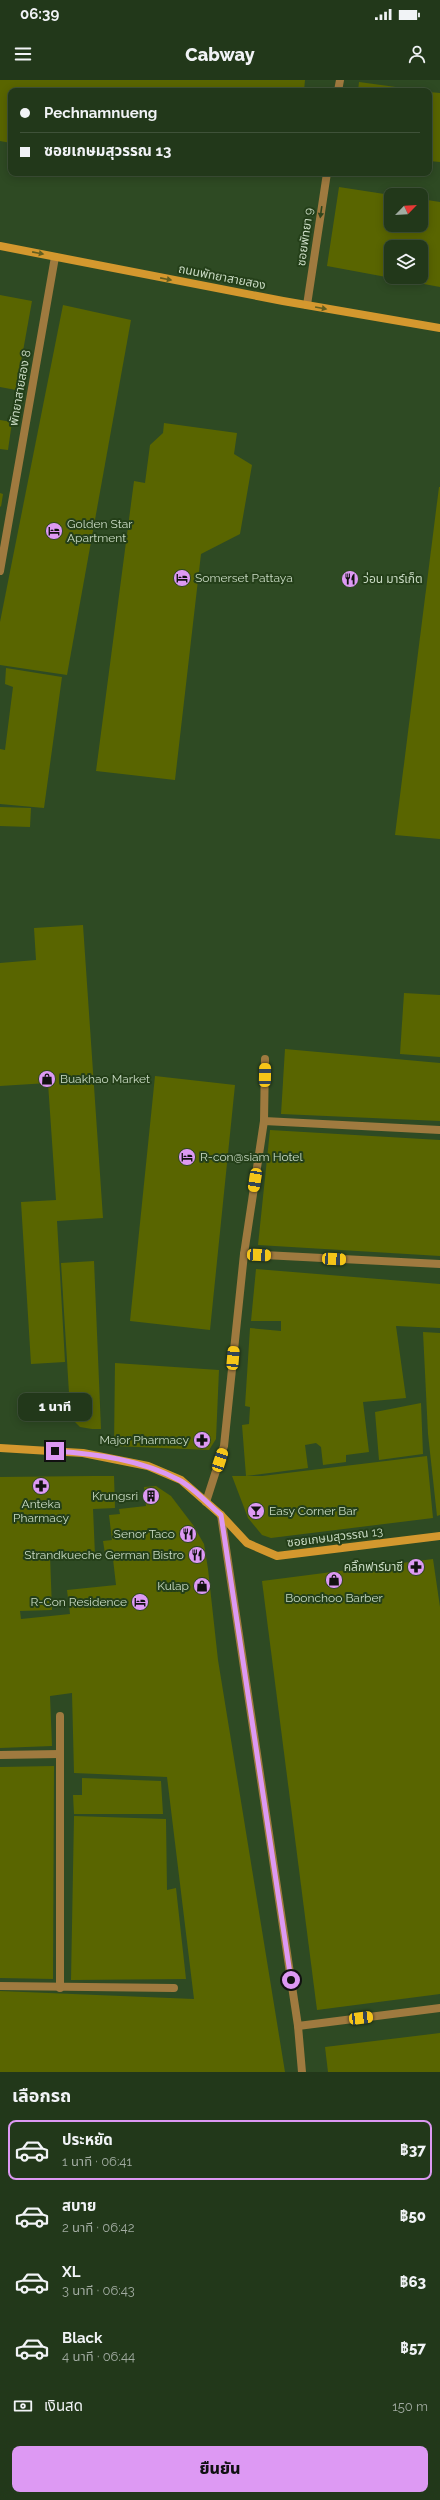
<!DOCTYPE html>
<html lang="th">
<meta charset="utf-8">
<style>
body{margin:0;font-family:Raleway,"Noto Sans Thai",sans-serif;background:#2e4327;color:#f1f3f6;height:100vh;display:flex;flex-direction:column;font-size:15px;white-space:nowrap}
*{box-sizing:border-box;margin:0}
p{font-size:13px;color:#a2aca2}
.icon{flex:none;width:22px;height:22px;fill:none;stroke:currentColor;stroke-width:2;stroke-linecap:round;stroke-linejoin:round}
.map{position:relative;height:1992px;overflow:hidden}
.details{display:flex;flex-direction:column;background:#22381a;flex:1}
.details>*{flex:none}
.banner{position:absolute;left:8px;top:8px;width:424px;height:88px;border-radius:8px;box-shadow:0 2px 10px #0003,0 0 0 1px #3f5239;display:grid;align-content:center;height:88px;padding:0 12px;background:#22381a}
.needle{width:26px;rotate:65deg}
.fabs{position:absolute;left:384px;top:108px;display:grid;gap:8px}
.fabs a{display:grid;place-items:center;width:44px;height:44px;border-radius:8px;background:#22381a;box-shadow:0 2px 10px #0003,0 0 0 1px #3f5239;font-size:20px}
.end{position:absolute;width:18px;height:18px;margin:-9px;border:5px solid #dd99f3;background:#111;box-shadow:0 0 0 2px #111}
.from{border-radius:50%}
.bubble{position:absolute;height:28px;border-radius:8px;background:#22381a;box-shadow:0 2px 10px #0003,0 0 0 1px #3f5239;font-size:13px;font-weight:800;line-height:28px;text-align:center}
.car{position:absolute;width:12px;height:24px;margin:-12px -6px;border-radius:5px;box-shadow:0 0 3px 1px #0007;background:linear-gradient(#f5c518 24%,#345 0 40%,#f5c518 0 76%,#345 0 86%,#f5c518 0)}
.banner b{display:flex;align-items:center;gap:14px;height:38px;font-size:15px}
.banner b+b{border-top:1px solid #3f5239}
.banner i{width:10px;height:10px;background:#f1f3f6}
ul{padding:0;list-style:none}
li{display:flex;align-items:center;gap:12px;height:60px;margin:0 8px 6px;padding:0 4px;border:2px solid transparent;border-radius:8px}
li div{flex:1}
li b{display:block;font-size:15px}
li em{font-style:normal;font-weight:800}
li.on{border-color:#dd99f3}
li>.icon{width:36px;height:36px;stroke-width:1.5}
h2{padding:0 12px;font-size:18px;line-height:48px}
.pay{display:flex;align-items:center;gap:10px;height:44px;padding:0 12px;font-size:15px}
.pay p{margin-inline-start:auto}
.cta{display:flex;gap:8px;margin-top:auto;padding:8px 12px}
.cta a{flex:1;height:46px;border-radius:8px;background:#dd99f3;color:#111;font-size:16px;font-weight:800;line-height:46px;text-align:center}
.status{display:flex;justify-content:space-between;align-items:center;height:28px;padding:0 20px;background:#22381a;direction:ltr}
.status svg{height:11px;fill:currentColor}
header{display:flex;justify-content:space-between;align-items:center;height:52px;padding:0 12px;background:#22381a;font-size:18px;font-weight:800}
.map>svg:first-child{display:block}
.building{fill:#596500;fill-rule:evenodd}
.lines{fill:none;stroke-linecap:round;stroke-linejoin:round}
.lane{stroke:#9f7a3f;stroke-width:8}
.street{stroke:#9f7a3f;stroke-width:8}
.secondary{stroke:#d4982e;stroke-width:8}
.oneway{fill:#30451d}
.oneway2{fill:#625e20}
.route{stroke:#dd99f3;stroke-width:5}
.labels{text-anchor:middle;stroke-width:4;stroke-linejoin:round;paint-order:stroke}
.street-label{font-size:12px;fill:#c9dac3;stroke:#243f19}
.poi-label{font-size:12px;fill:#c9dac3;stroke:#243f19;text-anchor:end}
</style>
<div class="status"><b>06:39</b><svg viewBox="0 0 49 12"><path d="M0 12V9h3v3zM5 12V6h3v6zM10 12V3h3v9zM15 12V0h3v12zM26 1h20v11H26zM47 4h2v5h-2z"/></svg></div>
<header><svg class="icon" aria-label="menu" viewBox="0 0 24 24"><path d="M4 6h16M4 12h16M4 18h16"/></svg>Cabway<svg class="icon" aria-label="person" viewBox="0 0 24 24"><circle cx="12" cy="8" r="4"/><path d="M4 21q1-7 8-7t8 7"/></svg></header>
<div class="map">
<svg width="440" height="1992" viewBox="0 0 440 1992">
<rect width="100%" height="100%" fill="#2e4a23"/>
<!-- building -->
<g class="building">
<polygon points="0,0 305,0 304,11 11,11 11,63 0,61"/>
<polygon points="359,2 418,10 418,11 358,11"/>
<polygon points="429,12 440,13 440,82 429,81"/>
<path d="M 339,107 L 391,115 L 391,145 L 421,145 L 421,119 L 440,122 L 440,207 L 327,186 ZM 391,167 L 421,167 L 421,197 L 391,197 Z"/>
<polygon points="0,215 32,221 16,310 0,307"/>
<polygon points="63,225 131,240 67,595 0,585 0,542"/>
<polygon points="0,340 12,342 8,370 0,369"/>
<polygon points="164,343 237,353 234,374 252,385 240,454 201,474 175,700 96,691 134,401 145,403 150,365 163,353"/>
<polygon points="439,407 440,407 440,759 395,755"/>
<polygon points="0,413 3,414 1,427 0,426"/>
<polygon points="6,588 62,597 44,728 0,724 0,669 5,670 13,607 5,604"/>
<polygon points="0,727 31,728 30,747 0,746"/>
<polygon points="83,845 103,1138 57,1141 65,1282 31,1284 21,1122 56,1120 48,1003 0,1006 0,883 36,880 34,848"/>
<polygon points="404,913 440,915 440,977 400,974"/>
<polygon points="285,969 440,983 440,1041 281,1034"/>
<polygon points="155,996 235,1005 210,1250 130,1241"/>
<polygon points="270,1050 440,1060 440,1176 258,1165"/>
<polygon points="94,1181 101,1349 92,1349 80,1347 74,1341 70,1329 61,1183"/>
<polygon points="256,1189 440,1204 440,1248 396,1246 406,1318 363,1322 369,1372 346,1375 346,1382 323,1385 321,1367 316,1363 305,1365 308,1388 246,1396 242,1345 249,1344 250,1327 245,1326 250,1248 281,1251 281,1241 251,1241"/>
<polygon points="423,1252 440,1253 440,1435 437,1436 428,1354"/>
<polygon points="115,1283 219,1290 216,1359 209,1370 114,1366"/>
<polygon points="421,1323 423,1374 379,1380 375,1332"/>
<polygon points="427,1376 433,1438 271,1458 262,1455 248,1438 232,1396 262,1396"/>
<polygon points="92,1396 114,1396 115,1428 93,1429 95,1475 50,1475 52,1530 20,1531 21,1539 70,1534 67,1510 116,1505 113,1479 106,1480 103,1461 112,1460 109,1435 120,1434 119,1429 146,1426 144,1407 156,1406 171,1416 193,1445 204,1464 208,1489 218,1580 285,1992 0,1992 0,1911 194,1919 167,1697 74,1693 72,1613 50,1616 52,1666 0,1668 0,1397"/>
<polygon points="433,1479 440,1527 440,1914 317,1930 262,1501"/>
<polygon points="54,1686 53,1899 0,1898 0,1687"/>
<polygon points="82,1698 161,1701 163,1734 74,1734 73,1715 82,1715"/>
<polygon points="74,1736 166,1739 167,1810 176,1808 186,1899 71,1900"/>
<polygon points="440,1953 440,1992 328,1992 325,1967"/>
</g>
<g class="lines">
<!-- lane -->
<g class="lane">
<polyline points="264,1041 440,1050"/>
<polyline points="244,1174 440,1184"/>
<polyline points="0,1675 60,1674"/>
<polyline points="0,1906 174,1908"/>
<polyline points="60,1908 60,1636"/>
</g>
<!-- street -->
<g class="street">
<polyline points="338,11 340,0"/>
<polyline points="307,225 327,93"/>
<polyline points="0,491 55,177"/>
<polyline points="206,1422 224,1366 244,1174 264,1041 265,979"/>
<polyline points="221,1435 298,1946 302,1992"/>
<polyline points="298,1946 440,1928"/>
</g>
<!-- secondary -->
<g class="secondary">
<polyline points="0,166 283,221 440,248"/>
<polyline points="0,1368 83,1373 148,1386 181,1400 221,1435 247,1463 277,1476 440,1456"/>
</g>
</g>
<!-- one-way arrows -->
<defs><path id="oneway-solid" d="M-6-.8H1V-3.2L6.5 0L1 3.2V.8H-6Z"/></defs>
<use class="oneway" href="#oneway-solid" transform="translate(321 132) rotate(98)"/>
<g class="oneway2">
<use href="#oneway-solid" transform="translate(38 173) rotate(11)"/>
<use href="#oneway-solid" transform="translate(166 199) rotate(11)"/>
<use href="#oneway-solid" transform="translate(321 228) rotate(10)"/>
</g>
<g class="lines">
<!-- route -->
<path class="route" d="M 55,1371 C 97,1374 142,1380 179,1400 C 194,1408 208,1424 221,1435 L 291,1900"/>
</g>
<!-- icons -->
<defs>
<g id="hotel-disc" transform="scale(0.9)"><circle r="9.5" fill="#dd99f3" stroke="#243f19"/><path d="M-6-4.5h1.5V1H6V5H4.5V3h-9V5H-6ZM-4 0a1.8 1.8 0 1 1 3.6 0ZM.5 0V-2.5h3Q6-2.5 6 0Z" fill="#111"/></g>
<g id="restaurant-disc" transform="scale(0.9)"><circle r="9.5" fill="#dd99f3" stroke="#243f19"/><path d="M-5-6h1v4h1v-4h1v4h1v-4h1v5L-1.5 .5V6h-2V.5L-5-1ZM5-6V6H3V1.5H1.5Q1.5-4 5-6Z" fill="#111"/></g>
<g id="shop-disc" transform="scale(0.9)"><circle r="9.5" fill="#dd99f3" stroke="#243f19"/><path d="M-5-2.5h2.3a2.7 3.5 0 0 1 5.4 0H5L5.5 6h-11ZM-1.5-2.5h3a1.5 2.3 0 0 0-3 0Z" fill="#111"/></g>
<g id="pharmacy-disc" transform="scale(0.9)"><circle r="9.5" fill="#dd99f3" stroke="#243f19"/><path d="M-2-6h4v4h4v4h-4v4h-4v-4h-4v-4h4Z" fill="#111"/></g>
<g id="building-disc" transform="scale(0.9)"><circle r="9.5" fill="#dd99f3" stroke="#243f19"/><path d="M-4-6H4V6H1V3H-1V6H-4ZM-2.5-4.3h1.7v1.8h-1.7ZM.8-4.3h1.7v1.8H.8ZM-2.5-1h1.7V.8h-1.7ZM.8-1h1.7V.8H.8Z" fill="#111"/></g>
<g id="bar-disc" transform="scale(0.9)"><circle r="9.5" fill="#dd99f3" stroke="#243f19"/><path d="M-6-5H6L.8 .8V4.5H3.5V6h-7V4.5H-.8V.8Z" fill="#111"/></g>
</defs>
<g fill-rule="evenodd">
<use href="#hotel-disc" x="54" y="451"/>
<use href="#hotel-disc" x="182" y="498"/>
<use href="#restaurant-disc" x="350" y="499"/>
<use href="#shop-disc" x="47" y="999"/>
<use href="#hotel-disc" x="187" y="1077"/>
<use href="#pharmacy-disc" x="202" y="1360"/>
<use href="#pharmacy-disc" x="41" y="1406"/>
<use href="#building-disc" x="151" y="1416"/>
<use href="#bar-disc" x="256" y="1431"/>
<use href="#restaurant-disc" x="188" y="1454"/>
<use href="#restaurant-disc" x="197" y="1475"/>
<use href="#pharmacy-disc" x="416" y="1487"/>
<use href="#shop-disc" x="334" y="1500"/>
<use href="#shop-disc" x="202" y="1506"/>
<use href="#hotel-disc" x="140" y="1522"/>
</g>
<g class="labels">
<!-- street labels -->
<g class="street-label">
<text transform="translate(305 157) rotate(-82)" y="4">ซอยพัทยา 9</text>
<text transform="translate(222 197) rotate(11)" y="4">ถนนพัทยาสายสอง</text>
<text transform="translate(20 308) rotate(-80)" y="4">พัทยาสายสอง 8</text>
<text transform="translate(335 1457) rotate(-7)" y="4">ซอยเกษมสุวรรณ 13</text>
</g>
<!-- poi labels -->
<g class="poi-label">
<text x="67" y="448" text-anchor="start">Golden Star<tspan x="67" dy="14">Apartment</tspan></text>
<text x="195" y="502" text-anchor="start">Somerset Pattaya</text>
<text x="363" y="503" text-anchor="start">ว่อน มาร์เก็ต</text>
<text x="60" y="1003" text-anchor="start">Buakhao Market</text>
<text x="200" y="1081" text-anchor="start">R-con@siam Hotel</text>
<text x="189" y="1364">Major Pharmacy</text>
<text x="138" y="1420">Krungsri</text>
<text x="41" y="1428" text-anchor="middle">Anteka<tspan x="41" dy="14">Pharmacy</tspan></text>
<text x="269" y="1435" text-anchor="start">Easy Corner Bar</text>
<text x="175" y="1458">Senor Taco</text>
<text x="184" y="1479">Strandkueche German Bistro</text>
<text x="403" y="1491">คลิ๊กฟาร์มาซี</text>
<text x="189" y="1510">Kulap</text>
<text x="334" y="1522" text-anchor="middle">Boonchoo Barber</text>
<text x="127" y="1526">R-Con Residence</text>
</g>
</g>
</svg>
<div class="fabs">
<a><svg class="needle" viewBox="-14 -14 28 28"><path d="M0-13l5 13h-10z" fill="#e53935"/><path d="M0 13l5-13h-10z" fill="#a2aca2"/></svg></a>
<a><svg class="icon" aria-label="layers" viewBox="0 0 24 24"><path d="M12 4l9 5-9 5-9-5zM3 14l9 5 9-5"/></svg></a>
</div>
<i class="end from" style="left:291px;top:1900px"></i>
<i class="end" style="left:55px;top:1371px"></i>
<div class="bubble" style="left:18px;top:1313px;width:74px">1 นาที</div>
<i class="car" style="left:265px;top:995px;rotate:1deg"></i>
<i class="car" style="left:255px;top:1100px;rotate:189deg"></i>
<i class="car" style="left:259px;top:1175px;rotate:93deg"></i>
<i class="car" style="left:334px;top:1179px;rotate:93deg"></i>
<i class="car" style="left:233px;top:1278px;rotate:5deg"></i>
<i class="car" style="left:220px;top:1380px;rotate:18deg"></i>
<i class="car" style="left:361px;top:1938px;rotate:83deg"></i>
<div class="banner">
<b><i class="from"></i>Pechnamnueng</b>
<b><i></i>ซอยเกษมสุวรรณ 13</b>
</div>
</div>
<section class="details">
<h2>เลือกรถ</h2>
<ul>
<li class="on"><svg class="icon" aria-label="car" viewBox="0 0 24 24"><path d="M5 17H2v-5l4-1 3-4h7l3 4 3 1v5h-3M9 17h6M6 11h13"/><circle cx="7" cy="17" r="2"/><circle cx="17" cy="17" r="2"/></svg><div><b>ประหยัด</b><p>1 นาที · 06:41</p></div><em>฿37</em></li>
<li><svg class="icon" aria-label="car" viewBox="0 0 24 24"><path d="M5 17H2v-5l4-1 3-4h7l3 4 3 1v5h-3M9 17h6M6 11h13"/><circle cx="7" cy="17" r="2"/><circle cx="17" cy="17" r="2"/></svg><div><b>สบาย</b><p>2 นาที · 06:42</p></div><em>฿50</em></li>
<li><svg class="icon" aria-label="car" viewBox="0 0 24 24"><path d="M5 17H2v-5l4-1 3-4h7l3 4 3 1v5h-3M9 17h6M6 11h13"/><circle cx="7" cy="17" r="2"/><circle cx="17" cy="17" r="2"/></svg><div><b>XL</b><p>3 นาที · 06:43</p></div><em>฿63</em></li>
<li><svg class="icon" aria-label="car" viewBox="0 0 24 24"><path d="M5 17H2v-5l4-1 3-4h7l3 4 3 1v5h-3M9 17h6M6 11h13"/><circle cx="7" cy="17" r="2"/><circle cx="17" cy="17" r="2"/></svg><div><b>Black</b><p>4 นาที · 06:44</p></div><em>฿57</em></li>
</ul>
<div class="pay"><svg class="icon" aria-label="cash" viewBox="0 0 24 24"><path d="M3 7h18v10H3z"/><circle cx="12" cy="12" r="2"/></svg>เงินสด<p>150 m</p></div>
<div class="cta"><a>ยืนยัน</a></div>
</section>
